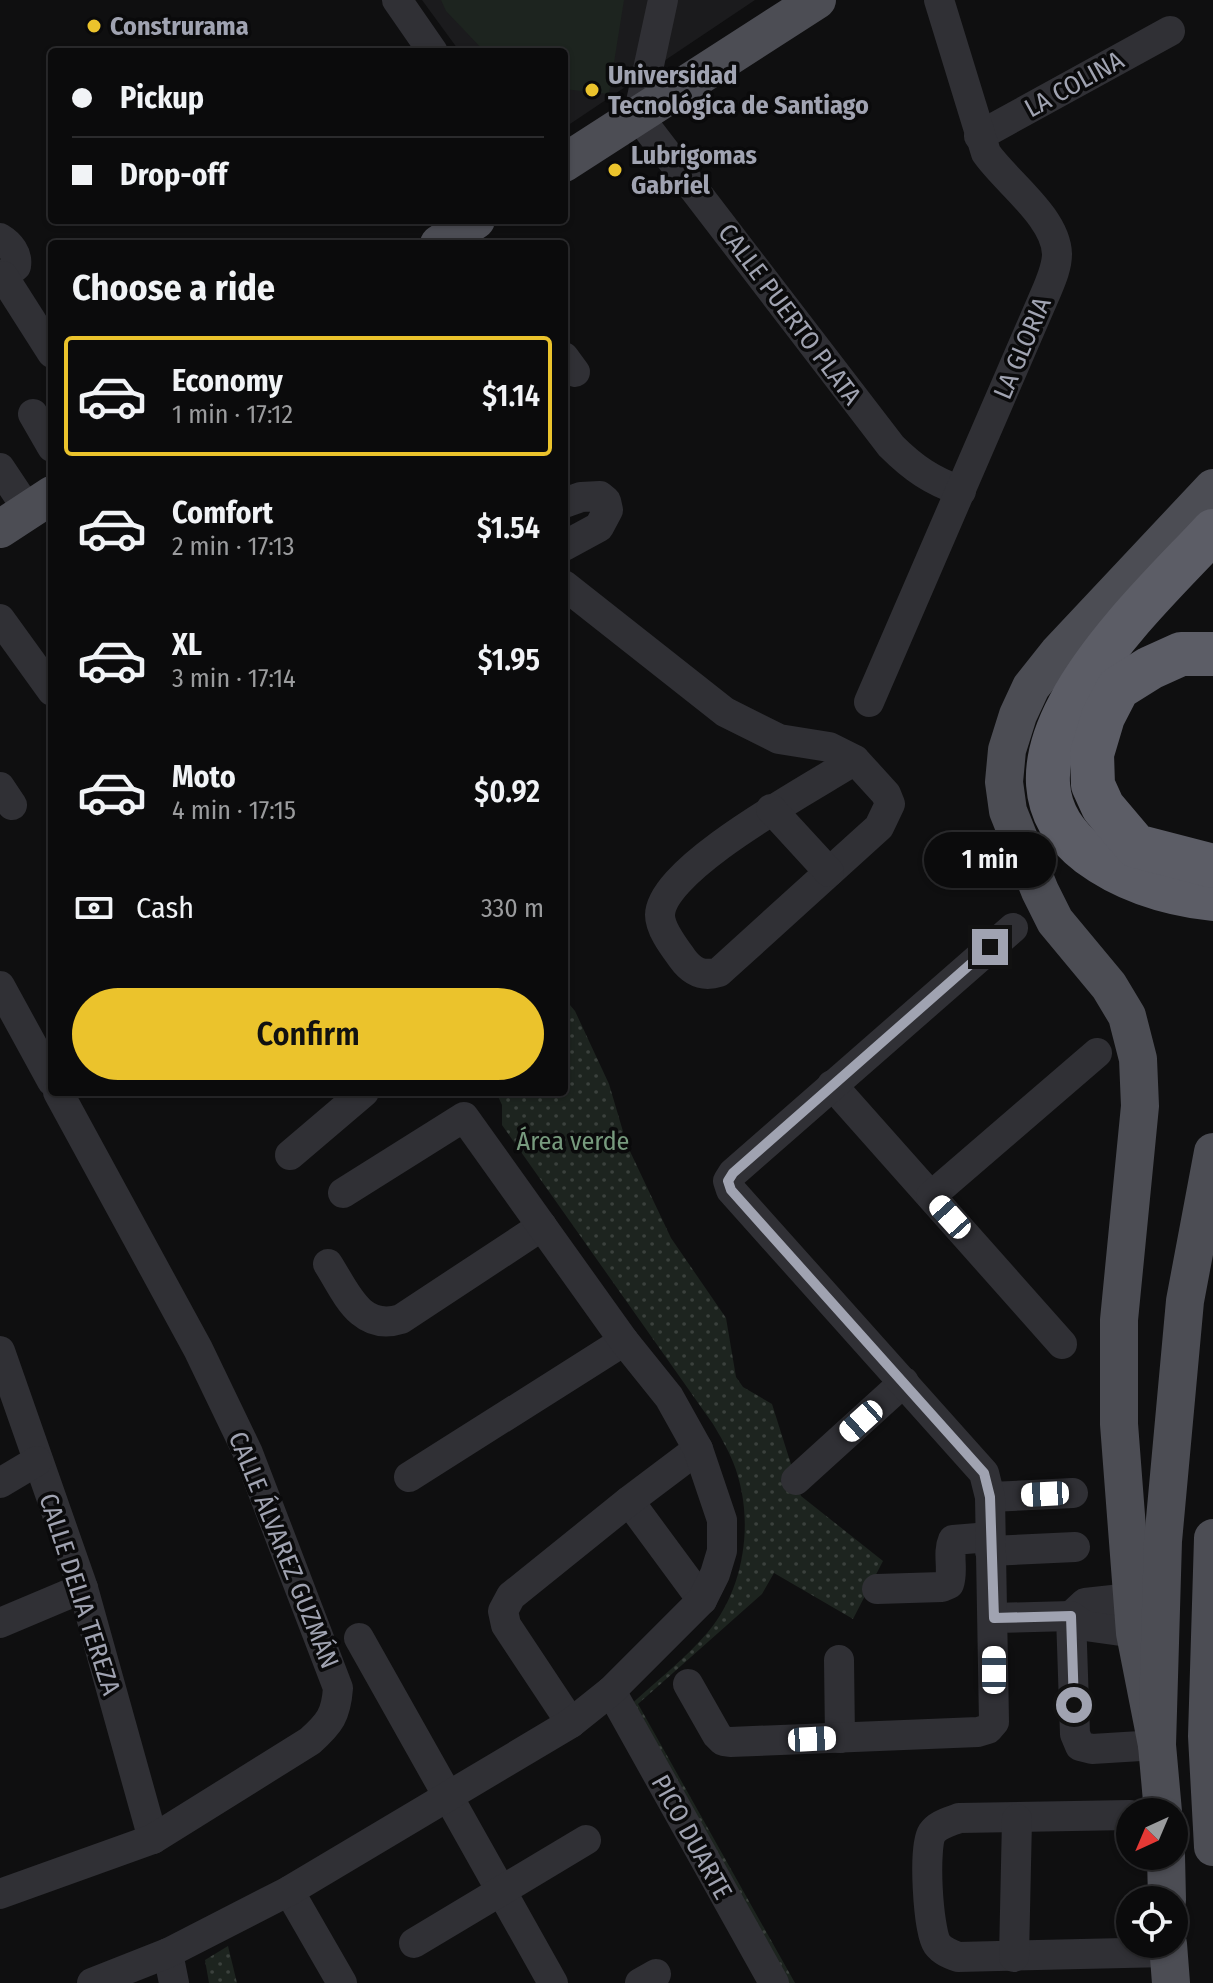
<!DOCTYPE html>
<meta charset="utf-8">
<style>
body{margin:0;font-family:"Fira Sans Condensed",sans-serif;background:#19191a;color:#f1f3f6;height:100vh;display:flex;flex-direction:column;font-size:30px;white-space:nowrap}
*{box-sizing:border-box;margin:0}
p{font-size:26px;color:#9a9b9d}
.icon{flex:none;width:44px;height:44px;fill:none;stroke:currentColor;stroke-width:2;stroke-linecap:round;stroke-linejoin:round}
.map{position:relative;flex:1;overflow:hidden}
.panel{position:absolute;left:48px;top:240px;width:520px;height:856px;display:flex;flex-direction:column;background:#0b0b0c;border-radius:8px;box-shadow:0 2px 6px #0004,0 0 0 2px #2b2b2d}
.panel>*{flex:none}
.banner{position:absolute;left:48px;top:48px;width:520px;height:176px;border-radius:8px;box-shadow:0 2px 6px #0004,0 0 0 2px #2b2b2d;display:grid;align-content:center;height:176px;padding:0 24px;background:#0b0b0c}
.needle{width:52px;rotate:224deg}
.controls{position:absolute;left:1116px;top:1798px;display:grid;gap:16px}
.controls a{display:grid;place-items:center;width:72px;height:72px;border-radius:50%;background:#0b0b0c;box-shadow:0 2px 6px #0004,0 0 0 2px #2b2b2d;font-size:40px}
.end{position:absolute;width:36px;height:36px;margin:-18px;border:10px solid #a0a3b1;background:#111;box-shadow:0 0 0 4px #111}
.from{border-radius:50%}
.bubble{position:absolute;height:56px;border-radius:28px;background:#0b0b0c;box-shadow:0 2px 6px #0004,0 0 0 2px #2b2b2d;font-size:26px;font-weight:600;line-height:56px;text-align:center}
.car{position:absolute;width:24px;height:48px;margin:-24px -12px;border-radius:10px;box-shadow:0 0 6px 2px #0007;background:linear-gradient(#fff 24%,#345 0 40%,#fff 0 76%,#345 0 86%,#fff 0)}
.banner b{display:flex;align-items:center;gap:28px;height:76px;font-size:30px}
.banner b+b{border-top:2px solid #2b2b2d}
.banner i{width:20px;height:20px;background:#f1f3f6}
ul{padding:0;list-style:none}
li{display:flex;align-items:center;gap:24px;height:120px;margin:0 16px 12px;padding:0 8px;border:4px solid transparent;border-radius:8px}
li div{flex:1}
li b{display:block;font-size:30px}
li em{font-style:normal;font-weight:600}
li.active{border-color:#ebc32c}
li>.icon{width:72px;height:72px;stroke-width:1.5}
h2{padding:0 24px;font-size:36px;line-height:96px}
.pay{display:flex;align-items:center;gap:20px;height:88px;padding:0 24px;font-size:30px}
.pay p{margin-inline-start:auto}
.primary-button{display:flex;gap:16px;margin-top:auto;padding:16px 24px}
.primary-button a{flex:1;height:92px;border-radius:48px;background:#ebc32c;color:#111;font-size:32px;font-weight:600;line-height:92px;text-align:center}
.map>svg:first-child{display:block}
.built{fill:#1b1b1d}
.green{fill:url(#green-dots)}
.pitch{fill:#1d241f}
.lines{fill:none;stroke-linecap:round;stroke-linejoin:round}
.minor{stroke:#303035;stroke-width:30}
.major{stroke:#4c4d54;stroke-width:38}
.highway{stroke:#5c5d66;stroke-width:44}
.route{stroke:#a0a3b1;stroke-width:10}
.poi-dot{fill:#ebc32c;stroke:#0a0a0b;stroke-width:3}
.labels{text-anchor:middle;stroke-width:7;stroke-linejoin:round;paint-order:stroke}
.poi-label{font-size:26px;font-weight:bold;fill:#a0a3b1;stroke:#0a0a0b;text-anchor:start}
.street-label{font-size:26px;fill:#a0a3b1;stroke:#0a0a0b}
.park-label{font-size:26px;fill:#779b7e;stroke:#0a0a0b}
</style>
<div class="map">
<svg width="1213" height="1983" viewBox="0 0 1213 1983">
<defs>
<pattern id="green-dots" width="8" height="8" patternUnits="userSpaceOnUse" patternTransform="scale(2)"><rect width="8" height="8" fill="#1d241f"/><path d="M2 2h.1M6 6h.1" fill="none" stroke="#3b413d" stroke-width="1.8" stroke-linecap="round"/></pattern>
</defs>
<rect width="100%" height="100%" fill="#0f0f10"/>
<!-- built -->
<polygon class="built" points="422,0 755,0 564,128 564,52 460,52"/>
<!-- green -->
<g class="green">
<path d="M 564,998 L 575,1011 L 609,1084 L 627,1145 L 671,1238 L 726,1318 L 736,1377 L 743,1387 L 772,1404 L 801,1496 L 883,1561 L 853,1619 L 774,1573 L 762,1594 L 638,1704 L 795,1983 L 786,1983 L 627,1708 C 654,1683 684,1660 708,1632 C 746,1587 755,1516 733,1462 C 728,1449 720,1436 713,1424 L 502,1125 L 502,1105 L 496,1092 L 564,1092 Z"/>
<polygon points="228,1946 237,1983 209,1983 205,1960"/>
</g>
<!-- pitch -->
<polygon class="pitch" points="441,0 624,0 609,94 564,89 564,52 485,52 446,11"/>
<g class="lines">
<!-- minor -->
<g class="minor">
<polyline points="397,0 433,52"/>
<path d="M 663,0 L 638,116 L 891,446 C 913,468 932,481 961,491"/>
<polyline points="979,136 1170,31"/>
<path d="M 0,238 C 10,244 18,254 16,266 L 0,279"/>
<polyline points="3,276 52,353"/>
<polyline points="564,357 575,372"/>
<polyline points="33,414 52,447"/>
<polyline points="0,468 28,510"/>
<polyline points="564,503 581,497 600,496 606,501 608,510 599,527 564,546"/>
<path d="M 564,585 L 725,712 L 779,739 L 829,747 L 855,760 C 815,786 661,867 660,915 C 660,929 674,947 682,958 C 692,972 703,977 719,972 L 879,827 L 890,804 L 886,794 L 855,760"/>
<polyline points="0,619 52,691"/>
<path d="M 869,702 L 1047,290 C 1052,278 1057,266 1057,254 C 1056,217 1006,182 986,153 L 939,0"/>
<polyline points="0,787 12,805"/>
<polyline points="771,809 829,872"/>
<polyline points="0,986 52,1081"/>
<polyline points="832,1085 1062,1344"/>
<polyline points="290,1155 364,1092"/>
<polyline points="931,1196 1097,1053"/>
<path d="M 328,1264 C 346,1292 360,1332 401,1319 L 542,1226"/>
<polyline points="0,1351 83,1588 153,1839"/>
<polyline points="409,1477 624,1341"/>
<polyline points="796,1480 904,1382"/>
<polyline points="0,1483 37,1461"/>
<polyline points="990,1497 1073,1493"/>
<polyline points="629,1501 702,1600"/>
<polyline points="990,1551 1075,1547"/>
<path d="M 877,1589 L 942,1587 L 949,1584 C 954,1570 947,1554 953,1540 L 990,1537"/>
<polyline points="1131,1598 1085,1603 1071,1616 1075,1734 1080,1746 1092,1749 1157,1745"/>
<polyline points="994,1618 1071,1616 1085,1626 1135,1633"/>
<polyline points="0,1623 83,1588"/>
<polyline points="359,1638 553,1983"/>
<polyline points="839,1660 840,1738"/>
<polyline points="688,1684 717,1735 723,1741 730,1742 978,1732 988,1729 994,1722 990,1497 984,1473 731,1190 728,1181 733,1173 1013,928"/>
<polyline points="611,1691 774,1983"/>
<polyline points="571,1723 506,1625 503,1611 511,1596 629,1501 698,1449"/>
<path d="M 1130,1815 L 959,1818 C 949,1822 938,1824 932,1833 C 923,1847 928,1930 937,1944 C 942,1951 950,1954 958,1957 L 1168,1952"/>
<polyline points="289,1891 342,1983"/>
<path d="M 0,1894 L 153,1839 L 310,1741 C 330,1723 336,1715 338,1688 L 248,1453 L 198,1349 L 58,1092"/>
<polyline points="414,1943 586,1840"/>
<polyline points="168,1953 174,1983"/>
<polyline points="1014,1957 1017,1819"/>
<polyline points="92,1983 168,1953 289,1891 571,1723 611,1691 702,1600 715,1574 722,1551 722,1520 698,1449 669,1397 624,1341 464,1117 343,1193"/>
<polyline points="640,1983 656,1974"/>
</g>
<!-- major -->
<g class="major">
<polyline points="564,163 817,0"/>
<polyline points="439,244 476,220"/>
<polyline points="0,529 52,495"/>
<polyline points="1213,1538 1207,1736 1213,1847"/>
<polyline points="1157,1745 1135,1633 1119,1424 1119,1320 1140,1106 1138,1059 1127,1016 1109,986 1055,921 1040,891 1008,811 1004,782 1007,750 1018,715 1031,687 1058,653 1213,488"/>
<polyline points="1163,1812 1157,1745 1163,1541 1185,1301 1213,1152"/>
<polyline points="1166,1856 1167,1900"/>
<polyline points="1168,1944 1171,1983"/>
</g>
<!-- highway -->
<g class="highway">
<path d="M 1213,531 C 1149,601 967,763 1089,854 C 1124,880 1169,894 1213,899"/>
<polyline points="1213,654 1181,654 1150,668 1118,688 1103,717 1092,754 1093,785 1103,807 1136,846 1213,866"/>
</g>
</g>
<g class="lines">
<!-- route -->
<polyline class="route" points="990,947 733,1173 728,1181 731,1190 984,1473 990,1497 994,1618 1071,1616 1074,1705"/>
</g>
<!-- markers -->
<g class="poi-dot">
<circle cx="94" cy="26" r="8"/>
<circle cx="592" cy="90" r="8"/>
<circle cx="615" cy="170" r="8"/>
</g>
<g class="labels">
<!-- poi labels -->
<g class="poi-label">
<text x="110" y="35">Construrama</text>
<text x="608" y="84">Universidad<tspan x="608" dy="30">Tecnológica de Santiago</tspan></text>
<text x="631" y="164">Lubrigomas<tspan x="631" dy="30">Gabriel</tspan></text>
</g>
<!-- street labels -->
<g class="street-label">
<text transform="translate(1074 84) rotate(-29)" y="9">LA COLINA</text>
<text transform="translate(790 314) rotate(53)" y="9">CALLE PUERTO PLATA</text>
<text transform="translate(1022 348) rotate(-67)" y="9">LA GLORIA</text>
<text transform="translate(284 1550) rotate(68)" y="9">CALLE ÁLVAREZ GUZMÁN</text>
<text transform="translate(80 1594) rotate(72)" y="9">CALLE DELIA TEREZA</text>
<text transform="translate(692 1837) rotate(61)" y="9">PICO DUARTE</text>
</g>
<!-- park labels -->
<g class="park-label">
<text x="573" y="1150">Área verde</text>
</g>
</g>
</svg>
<div class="controls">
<a><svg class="needle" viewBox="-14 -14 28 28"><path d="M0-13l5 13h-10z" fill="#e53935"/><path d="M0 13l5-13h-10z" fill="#9a9b9d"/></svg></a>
<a><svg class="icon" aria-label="locate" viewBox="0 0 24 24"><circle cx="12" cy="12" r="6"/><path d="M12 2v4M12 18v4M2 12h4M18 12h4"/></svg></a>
</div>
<i class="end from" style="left:1074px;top:1705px"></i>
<i class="end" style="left:990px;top:947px"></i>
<div class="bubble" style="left:924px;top:832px;width:132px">1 min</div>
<i class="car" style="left:950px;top:1217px;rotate:318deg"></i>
<i class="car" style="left:861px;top:1421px;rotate:228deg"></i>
<i class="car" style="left:1045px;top:1494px;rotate:267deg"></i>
<i class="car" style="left:994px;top:1670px;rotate:0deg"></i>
<i class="car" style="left:812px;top:1739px;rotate:87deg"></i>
<div class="banner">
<b><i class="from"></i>Pickup</b>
<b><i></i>Drop-off</b>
</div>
<section class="panel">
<h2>Choose a ride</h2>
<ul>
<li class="active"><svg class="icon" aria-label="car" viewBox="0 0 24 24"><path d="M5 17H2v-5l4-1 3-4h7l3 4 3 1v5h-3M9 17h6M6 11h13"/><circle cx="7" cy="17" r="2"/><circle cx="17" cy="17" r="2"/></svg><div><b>Economy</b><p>1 min · 17:12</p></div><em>$1.14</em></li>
<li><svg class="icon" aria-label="car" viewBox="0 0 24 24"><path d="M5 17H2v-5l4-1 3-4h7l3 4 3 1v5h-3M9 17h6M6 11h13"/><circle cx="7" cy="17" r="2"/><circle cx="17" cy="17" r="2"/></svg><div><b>Comfort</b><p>2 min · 17:13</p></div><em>$1.54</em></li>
<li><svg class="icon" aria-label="car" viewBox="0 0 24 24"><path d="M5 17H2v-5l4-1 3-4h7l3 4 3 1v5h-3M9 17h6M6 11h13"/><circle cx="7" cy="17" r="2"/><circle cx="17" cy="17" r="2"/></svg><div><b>XL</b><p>3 min · 17:14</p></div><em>$1.95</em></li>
<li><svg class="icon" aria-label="car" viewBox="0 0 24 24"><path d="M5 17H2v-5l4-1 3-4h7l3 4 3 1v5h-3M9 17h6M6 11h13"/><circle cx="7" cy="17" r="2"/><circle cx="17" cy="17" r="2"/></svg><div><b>Moto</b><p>4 min · 17:15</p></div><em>$0.92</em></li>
</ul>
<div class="pay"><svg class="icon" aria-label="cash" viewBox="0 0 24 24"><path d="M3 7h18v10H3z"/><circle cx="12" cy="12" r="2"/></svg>Cash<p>330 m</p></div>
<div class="primary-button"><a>Confirm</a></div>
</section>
</div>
